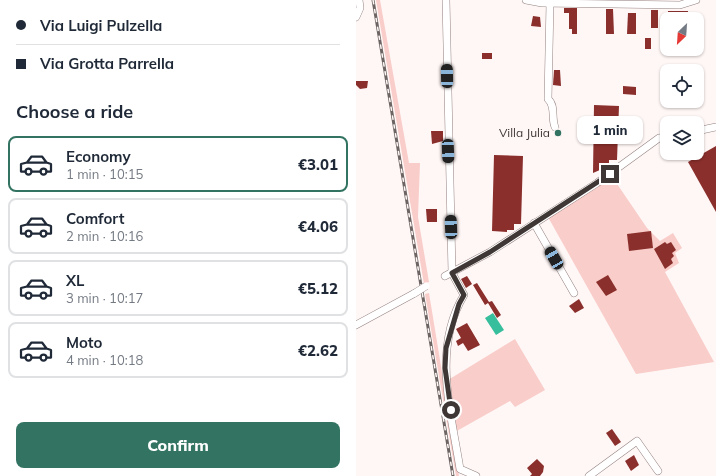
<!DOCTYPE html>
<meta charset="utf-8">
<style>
body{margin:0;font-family:Mulish,sans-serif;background:#f6f6f7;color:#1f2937;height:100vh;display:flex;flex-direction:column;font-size:15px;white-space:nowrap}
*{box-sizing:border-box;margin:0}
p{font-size:13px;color:#747a83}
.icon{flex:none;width:22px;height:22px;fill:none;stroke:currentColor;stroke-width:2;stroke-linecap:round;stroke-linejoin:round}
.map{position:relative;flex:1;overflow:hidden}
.side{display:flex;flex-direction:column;background:#fff;width:356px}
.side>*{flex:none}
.banner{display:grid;align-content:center;height:88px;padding:0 16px;background:#fff}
.needle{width:26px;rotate:205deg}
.fabs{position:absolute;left:304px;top:12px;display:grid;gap:8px}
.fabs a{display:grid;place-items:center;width:44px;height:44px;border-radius:8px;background:#fff;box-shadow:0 1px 3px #0004;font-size:20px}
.end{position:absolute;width:18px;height:18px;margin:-9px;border:5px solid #3e3736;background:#fff;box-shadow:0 0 0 2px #fff}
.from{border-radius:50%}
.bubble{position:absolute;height:28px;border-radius:8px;background:#fff;box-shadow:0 1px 3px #0004;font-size:13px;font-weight:800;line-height:28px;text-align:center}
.car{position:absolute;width:12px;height:24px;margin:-12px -6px;border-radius:5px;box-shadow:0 0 3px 1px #0007;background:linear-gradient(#222 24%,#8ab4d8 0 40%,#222 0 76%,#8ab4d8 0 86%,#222 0)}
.banner b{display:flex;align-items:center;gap:14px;height:38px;font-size:15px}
.banner b+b{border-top:1px solid #e0e1e3}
.banner i{width:10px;height:10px;background:#1f2937}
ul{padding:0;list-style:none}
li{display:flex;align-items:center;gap:12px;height:56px;margin:0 8px 6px;padding:0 8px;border:2px solid #e0e1e3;border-radius:8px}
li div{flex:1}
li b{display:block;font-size:15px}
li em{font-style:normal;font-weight:800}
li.selected{border-color:#337361}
li>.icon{width:36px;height:36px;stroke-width:1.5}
h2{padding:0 16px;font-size:18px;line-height:48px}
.button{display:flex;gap:8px;margin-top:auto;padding:8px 16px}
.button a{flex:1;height:46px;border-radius:8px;background:#337361;color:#fff;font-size:16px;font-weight:800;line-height:46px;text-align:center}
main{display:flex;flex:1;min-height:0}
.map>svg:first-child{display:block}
.green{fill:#f9cdc9}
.water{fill:#36be9d}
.building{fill:#8a2f2c}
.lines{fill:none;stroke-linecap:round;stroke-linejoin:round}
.minor-casing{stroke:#938280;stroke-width:8}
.minor{stroke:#fff;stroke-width:7}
.rail-casing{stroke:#6b6463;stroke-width:3}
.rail{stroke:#fff7f6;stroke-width:1.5;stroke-dasharray:4.5;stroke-linecap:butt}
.minor-bridge-casing{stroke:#938280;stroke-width:8;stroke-linecap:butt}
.minor-bridge{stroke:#fff;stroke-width:7}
.route{stroke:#3e3736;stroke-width:5}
.poi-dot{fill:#337361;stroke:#fff7f6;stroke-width:1.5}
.labels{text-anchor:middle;stroke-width:4;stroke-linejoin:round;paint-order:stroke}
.poi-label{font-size:12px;fill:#3e3736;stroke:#fff7f6;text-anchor:end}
</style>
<main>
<section class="side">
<div class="banner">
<b><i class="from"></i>Via Luigi Pulzella</b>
<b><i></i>Via Grotta Parrella</b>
</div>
<h2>Choose a ride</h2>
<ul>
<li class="selected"><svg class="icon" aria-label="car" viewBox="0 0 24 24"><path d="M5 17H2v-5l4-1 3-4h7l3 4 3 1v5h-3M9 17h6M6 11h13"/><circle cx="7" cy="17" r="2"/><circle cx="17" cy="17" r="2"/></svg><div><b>Economy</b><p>1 min · 10:15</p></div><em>€3.01</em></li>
<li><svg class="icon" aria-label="car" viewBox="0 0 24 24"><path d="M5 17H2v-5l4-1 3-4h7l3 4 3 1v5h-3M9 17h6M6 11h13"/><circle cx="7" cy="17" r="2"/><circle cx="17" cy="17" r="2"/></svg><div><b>Comfort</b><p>2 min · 10:16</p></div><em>€4.06</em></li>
<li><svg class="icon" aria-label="car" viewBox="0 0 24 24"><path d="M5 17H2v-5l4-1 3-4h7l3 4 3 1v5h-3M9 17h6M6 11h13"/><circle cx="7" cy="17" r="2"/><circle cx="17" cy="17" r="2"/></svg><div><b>XL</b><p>3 min · 10:17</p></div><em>€5.12</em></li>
<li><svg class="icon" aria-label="car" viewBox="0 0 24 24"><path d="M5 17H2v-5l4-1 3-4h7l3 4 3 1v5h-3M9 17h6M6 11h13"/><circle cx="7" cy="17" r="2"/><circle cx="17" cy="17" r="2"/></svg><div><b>Moto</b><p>4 min · 10:18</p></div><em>€2.62</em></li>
</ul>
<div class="button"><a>Confirm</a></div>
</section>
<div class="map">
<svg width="360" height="476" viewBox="0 0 360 476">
<rect width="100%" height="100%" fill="#fff7f6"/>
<!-- green -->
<g class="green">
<polygon points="20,0 24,0 53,163 64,163 62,217 73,282 68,284"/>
<polygon points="255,175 291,228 304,241 317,233 326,248 319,253 323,263 309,272 358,362 280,374 192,217"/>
<polygon points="73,293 103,476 100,476 69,294"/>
<polygon points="159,339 189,390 159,407 154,401 99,432 92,380"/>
</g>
<!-- water -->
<polygon class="water" points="137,313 148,330 140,335 129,318"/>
<!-- building -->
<g class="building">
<polygon points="208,8 221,8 221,34 216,34 216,29 213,29 213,13 208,13"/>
<polygon points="250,9 257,9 258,34 250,34"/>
<rect x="295" y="10" width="7" height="18"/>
<polygon points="312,11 332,11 332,18 312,19"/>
<polygon points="272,13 280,13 280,34 271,34"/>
<polygon points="177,16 184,17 185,27 175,26"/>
<rect x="289" y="38" width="6" height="11"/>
<rect x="126" y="53" width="10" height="6"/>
<polygon points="198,70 204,70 205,86 197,85"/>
<polygon points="0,81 12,81 11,88 4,89 0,85"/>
<polygon points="267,86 280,87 280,95 267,94"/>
<polygon points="238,105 263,106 261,160 253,160 253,166 237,173"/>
<polygon points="75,131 87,131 87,141 76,144"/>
<polygon points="360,146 360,212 332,162"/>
<polygon points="138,155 167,156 165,224 158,224 158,230 151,230 151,232 136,231"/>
<polygon points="70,209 81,209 81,222 71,222"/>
<polygon points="295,231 297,248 273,251 271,234"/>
<polygon points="309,242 311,244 315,242 320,250 316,253 318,256 315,259 317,263 309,269 298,249"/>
<polygon points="252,275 261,290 250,296 240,282"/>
<polygon points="111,276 116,284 110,288 105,279"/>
<polygon points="121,283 133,302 136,301 145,315 141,318 132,303 129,305 117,285"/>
<polygon points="223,299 228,308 219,313 213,306"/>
<polygon points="111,323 124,345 112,351 107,343 102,346 100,341 105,338 100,329"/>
<polygon points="256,429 265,442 259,446 250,433"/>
<polygon points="278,455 283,465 275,471 269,461"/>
<polygon points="181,459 188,466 187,472 184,476 174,476 176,474 171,468"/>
</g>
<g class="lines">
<!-- minor casing -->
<g class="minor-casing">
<g id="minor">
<path d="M 90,0 L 96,273 L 108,295 C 76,348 95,412 104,469 L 120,476"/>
<polyline points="170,0 186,3 324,5 340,0"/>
<path d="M 194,3 L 192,99 C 200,106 195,118 199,127"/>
<polyline points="0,17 4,8 3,0"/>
<polyline points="341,131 360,127"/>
<polyline points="178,223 218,293"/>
<polyline points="89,276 134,252 241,183 303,138 311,137"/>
<polyline points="0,325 59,293"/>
<polyline points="233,476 281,441 302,471"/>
</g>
</g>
<!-- minor -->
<use href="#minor" class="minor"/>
<!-- rail casing -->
<g class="rail-casing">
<polyline id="rail" points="17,0 97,476"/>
</g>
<!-- rail -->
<use href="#rail" class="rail"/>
<!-- minor-bridge casing -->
<g class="minor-bridge-casing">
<polyline id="minor-bridge" points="59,293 70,286"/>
</g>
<!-- minor-bridge -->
<use href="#minor-bridge" class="minor-bridge"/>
</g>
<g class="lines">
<!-- route -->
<polyline class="route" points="95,410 89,368 90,348 103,304 108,295 96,273 134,252 254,174"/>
</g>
<!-- markers -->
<circle class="poi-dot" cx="202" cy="133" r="4"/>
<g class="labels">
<!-- poi labels -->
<g class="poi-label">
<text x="194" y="137">Villa Julia</text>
</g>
</g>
</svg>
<div class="fabs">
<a><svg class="needle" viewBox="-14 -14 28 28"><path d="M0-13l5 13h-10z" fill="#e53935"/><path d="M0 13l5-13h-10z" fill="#747a83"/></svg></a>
<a><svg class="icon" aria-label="locate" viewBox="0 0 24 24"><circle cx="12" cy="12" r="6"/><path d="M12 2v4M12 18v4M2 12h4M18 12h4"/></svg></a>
<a><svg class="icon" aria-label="layers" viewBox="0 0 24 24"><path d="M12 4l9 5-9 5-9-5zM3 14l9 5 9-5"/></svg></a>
</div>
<i class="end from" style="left:95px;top:410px"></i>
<i class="end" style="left:254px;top:174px"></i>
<div class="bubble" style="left:221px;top:116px;width:66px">1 min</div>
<i class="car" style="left:91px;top:76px;rotate:359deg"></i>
<i class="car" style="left:92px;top:151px;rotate:178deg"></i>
<i class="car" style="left:95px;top:227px;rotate:358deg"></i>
<i class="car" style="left:198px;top:258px;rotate:330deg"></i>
</div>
</main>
